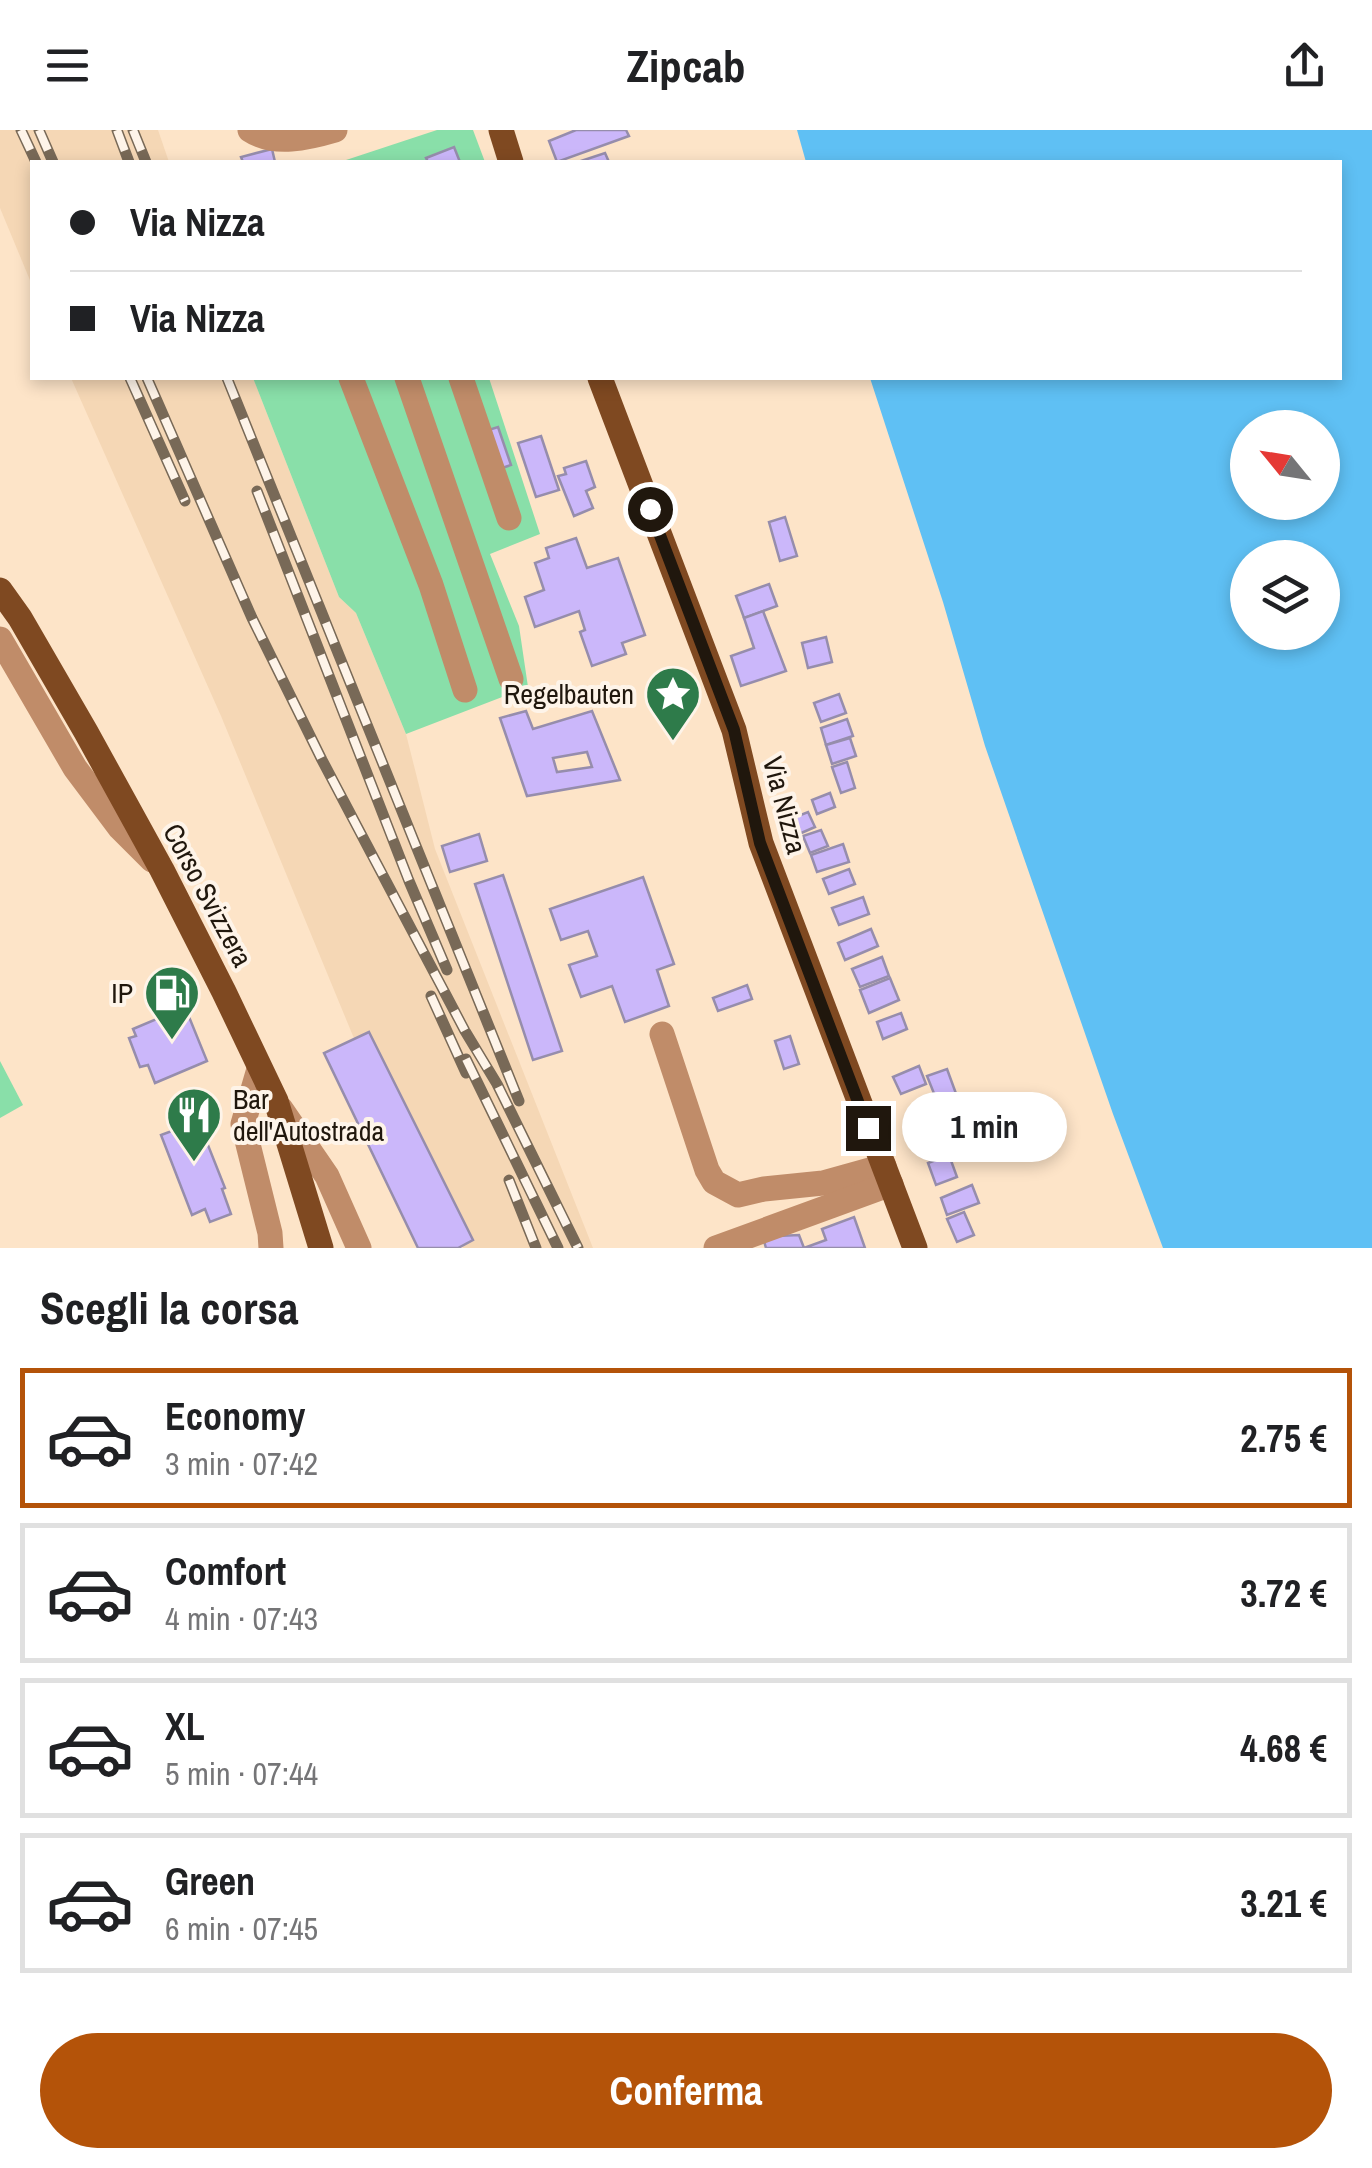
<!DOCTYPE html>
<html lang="it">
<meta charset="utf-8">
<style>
body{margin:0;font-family:"Archivo Narrow",sans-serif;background:#f6f6f6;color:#202124;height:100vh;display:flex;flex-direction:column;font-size:38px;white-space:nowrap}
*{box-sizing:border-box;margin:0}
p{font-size:32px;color:#757577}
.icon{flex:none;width:55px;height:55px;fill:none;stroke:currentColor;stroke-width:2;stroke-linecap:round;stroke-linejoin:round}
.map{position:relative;height:1118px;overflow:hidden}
.details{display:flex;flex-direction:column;background:#fff;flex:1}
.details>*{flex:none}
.guide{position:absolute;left:30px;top:30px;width:1312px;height:220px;border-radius:0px;box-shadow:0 5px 15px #0003;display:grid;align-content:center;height:220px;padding:0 40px;background:#fff}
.needle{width:65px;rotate:300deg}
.fabs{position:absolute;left:1230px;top:280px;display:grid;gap:20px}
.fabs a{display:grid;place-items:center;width:110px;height:110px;border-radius:50%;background:#fff;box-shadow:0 5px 15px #0003;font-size:50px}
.end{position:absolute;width:45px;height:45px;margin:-22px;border:12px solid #20170d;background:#fff;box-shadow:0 0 0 5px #fff}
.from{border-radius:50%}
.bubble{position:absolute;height:70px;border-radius:35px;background:#fff;box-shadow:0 5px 15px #0003;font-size:32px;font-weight:800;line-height:70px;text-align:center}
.guide b{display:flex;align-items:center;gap:35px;height:95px;font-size:38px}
.guide b+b{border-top:2px solid #e0e0e0}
.guide i{width:25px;height:25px;background:#202124}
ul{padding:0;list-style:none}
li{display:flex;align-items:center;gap:30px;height:140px;margin:0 20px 15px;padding:0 20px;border:5px solid #e0e0e0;border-radius:0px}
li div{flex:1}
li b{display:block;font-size:38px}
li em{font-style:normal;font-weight:800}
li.current{border-color:#b45309}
li>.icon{width:90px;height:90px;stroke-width:1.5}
h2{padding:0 40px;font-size:45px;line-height:120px}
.button{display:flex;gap:20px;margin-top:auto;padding:20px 40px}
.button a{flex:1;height:115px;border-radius:60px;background:#b45309;color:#fff;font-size:40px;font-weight:800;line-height:115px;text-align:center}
header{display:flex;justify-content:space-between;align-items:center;height:130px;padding:0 40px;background:#fff;font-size:45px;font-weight:800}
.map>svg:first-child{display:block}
.built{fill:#f5d7b5}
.green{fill:#89dfa9}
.water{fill:#5fc0f4;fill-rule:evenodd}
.building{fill:#cbb7fa;stroke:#968dac;stroke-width:2.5;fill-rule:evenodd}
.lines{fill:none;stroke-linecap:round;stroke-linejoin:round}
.minor{stroke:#c08c69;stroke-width:25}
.major{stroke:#7f4921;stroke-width:25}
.rail-casing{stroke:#786957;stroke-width:11}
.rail{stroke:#fef4e9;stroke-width:8;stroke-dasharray:22;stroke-linecap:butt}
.route{stroke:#20170d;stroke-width:12}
.labels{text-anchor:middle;stroke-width:8;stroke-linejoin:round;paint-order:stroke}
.poi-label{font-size:28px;fill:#20170d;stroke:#fef4e9;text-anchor:end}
.street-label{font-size:28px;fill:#20170d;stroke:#fef4e9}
</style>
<header><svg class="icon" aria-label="menu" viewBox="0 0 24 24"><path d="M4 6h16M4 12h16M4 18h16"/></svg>Zipcab<svg class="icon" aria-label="share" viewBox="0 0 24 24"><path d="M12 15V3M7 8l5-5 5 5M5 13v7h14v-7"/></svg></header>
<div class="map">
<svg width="1372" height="1118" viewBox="0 0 1372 1118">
<rect width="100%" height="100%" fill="#fde4c8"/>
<!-- built -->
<g class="built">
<polygon points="0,0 158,0 169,32 32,32 32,155 0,78"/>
<polygon points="71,248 253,248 339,467 356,483 406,604 435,719 593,1118 463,1118 353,906 221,586"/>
</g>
<!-- green -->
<g class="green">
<polygon points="437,0 473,0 485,32 340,32"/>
<polygon points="253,248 489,248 540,404 490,424 519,496 528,557 406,604 356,483 339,467"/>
<polygon points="0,931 23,975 0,988"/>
</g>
<!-- water -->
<path class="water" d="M 797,0 L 1372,0 L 1372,1118 L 1163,1118 L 1113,984 L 985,616 L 943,472 L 870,248 L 1340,248 L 1340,32 L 806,32 ZM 1248,298 L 1322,298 L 1322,372 L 1248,372 ZM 1248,428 L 1322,428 L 1322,502 L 1248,502 Z"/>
<!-- building -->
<g class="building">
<polygon points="576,0 626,0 629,6 557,32 549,11"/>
<polygon points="454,17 460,32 428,32 426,28"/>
<polygon points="272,19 275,32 243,32 241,27"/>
<polygon points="605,23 609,32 578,32"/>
<polygon points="498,297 511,335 496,340 482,302"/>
<polygon points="541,306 559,360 536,367 518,313"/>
<polygon points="586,331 595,357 586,361 593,378 574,386 558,346 566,344 564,338"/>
<polygon points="785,387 797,426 780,431 769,392"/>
<polygon points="576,408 587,438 618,428 645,505 622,513 626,524 592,536 580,502 585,500 579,481 535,497 525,467 544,460 535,433 549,428 546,418"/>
<polygon points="769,454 777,476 744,488 736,466"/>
<polygon points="763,481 786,541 741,556 731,526 754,518 744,488"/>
<polygon points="826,507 832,532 808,538 802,513"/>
<polygon points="839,564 846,583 821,592 814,573"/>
<path d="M 526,581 L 533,599 L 592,581 L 620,650 L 527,666 L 500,588 ZM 587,622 L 592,637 L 557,642 L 553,628 Z"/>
<polygon points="847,589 853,606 826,615 821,598"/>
<polygon points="850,608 856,626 832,634 826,615"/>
<polygon points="847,632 855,658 841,663 832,637"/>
<polygon points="830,663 835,677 817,684 812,670"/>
<polygon points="808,682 815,697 799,704 793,688"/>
<polygon points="821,700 828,716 810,723 803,706"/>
<polygon points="479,704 487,731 450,742 442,716"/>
<polygon points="843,714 849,732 817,742 811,725"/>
<polygon points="849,739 855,754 829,764 823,749"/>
<polygon points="503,745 562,921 533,930 475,754"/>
<polygon points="643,747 674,834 657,840 669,876 625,892 612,856 581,867 569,835 597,826 588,801 561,810 550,779"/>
<polygon points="863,767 869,784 839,795 832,778"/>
<polygon points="871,799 878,816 845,830 838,813"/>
<polygon points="882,827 889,846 860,857 852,839"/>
<polygon points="890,848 899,870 869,883 860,860"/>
<polygon points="747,855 752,869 718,881 713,868"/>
<polygon points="185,877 207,931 155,953 148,935 140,937 129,908 136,906 133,899"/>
<polygon points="901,883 907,899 883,909 877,892"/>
<polygon points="369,902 473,1110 458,1118 418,1118 324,923"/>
<polygon points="790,906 799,934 784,939 775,911"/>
<polygon points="919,936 926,954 901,964 893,947"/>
<polygon points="947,939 958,969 939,976 927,946"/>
<polygon points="962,969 974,1001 954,1008 942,977"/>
<polygon points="185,996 191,1010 204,1005 225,1058 222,1059 231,1084 210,1092 205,1079 192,1085 161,1005"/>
<polygon points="949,1025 957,1047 936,1055 928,1033"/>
<polygon points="972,1055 979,1073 947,1085 941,1068"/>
<polygon points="964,1082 974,1105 957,1112 947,1089"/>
<polygon points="854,1087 865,1118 766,1118 764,1111 778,1106 799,1105 804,1118 826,1110 822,1099"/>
</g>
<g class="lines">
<!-- minor -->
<g class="minor">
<path d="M 250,0 C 274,16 308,8 335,0"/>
<polyline points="351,248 431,455 465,560"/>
<polyline points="407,248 511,549"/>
<polyline points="461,248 509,388"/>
<polyline points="0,509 75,638 120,698 152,730"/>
<polyline points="662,904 707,1040 714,1052 738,1065 764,1059 823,1053 884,1036"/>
<polyline points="259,939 243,994 270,1103 271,1118"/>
<polyline points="281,979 327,1046 359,1118"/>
<polyline points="716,1118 891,1054"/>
</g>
<!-- major -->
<g class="major">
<polyline points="501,0 511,32"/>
<polyline points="600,248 734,600 761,713 915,1118"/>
<polyline points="0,460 20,488 86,602 162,740 224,862 276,971 321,1118"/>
</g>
<!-- rail casing -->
<g class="rail-casing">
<g id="rail">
<polyline points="21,0 36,32"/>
<polyline points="39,0 53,32"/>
<polyline points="117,0 129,32"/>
<polyline points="133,0 146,32"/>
<polyline points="130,248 185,371"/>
<polyline points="147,248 252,488 322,630 465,901 497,954 578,1118"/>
<polyline points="227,248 519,971"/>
<polyline points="257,361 409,751 447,840"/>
<polyline points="431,866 466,943"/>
<polyline points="466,929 558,1118"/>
<polyline points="509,1050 536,1118"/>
</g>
</g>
<!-- rail -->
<use href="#rail" class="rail"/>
</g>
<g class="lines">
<!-- route -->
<polyline class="route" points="650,379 734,600 760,713 868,998"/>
</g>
<!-- icons -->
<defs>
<g id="sight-pin" transform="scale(2.875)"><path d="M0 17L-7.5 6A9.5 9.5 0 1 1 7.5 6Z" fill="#2e7b4a" stroke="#fef4e9"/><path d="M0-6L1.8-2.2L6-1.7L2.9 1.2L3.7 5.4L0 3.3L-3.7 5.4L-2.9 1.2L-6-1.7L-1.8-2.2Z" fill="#fff"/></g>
<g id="fuel-pin" transform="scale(2.875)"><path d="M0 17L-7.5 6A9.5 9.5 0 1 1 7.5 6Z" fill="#2e7b4a" stroke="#fef4e9"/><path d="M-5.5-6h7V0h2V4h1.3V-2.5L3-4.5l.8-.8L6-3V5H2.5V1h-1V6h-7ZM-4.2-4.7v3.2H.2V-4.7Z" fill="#fff"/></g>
<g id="restaurant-pin" transform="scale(2.875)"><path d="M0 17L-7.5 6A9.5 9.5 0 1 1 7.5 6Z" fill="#2e7b4a" stroke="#fef4e9"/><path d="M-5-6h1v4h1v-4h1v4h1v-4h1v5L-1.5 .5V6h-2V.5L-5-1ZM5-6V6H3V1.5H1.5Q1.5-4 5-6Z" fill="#fff"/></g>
</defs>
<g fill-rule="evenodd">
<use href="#sight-pin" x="673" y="564"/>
<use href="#fuel-pin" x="172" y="863"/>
<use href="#restaurant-pin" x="194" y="985"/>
</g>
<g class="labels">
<!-- poi labels -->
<g class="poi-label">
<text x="634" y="574">Regelbauten</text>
<text x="133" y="873">IP</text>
<text x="233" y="979" text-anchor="start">Bar<tspan x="233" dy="32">dell'Autostrada</tspan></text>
</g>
<!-- street labels -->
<g class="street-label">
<text transform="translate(785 675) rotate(75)" y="10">Via Nizza</text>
<text transform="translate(208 765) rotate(62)" y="10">Corso Svizzera</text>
</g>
</g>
</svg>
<div class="fabs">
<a><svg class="needle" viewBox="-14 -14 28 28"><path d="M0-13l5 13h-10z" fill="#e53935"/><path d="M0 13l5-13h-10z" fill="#757577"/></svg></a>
<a><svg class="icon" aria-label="layers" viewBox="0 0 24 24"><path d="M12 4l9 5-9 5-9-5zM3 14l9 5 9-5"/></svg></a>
</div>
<i class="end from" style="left:650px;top:379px"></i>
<i class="end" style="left:868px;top:998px"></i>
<div class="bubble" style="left:902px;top:962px;width:165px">1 min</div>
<div class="guide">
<b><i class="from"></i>Via Nizza</b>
<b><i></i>Via Nizza</b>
</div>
</div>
<section class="details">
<h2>Scegli la corsa</h2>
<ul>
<li class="current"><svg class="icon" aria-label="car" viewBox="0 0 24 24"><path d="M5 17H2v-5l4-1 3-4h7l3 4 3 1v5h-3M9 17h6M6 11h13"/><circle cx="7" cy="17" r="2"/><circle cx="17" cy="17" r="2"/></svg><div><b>Economy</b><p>3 min · 07:42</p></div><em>2.75 €</em></li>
<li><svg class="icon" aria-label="car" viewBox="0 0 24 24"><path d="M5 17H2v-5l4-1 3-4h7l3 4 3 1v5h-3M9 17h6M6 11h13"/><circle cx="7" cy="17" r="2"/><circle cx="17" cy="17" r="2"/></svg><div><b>Comfort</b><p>4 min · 07:43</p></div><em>3.72 €</em></li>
<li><svg class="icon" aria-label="car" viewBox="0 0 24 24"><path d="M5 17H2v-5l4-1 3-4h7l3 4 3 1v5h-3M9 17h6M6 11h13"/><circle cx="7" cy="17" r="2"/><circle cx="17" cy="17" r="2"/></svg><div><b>XL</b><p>5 min · 07:44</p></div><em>4.68 €</em></li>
<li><svg class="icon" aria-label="car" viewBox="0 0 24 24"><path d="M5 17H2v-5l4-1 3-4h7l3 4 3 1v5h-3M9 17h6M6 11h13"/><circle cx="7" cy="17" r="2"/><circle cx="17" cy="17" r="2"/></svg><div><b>Green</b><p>6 min · 07:45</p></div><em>3.21 €</em></li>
</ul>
<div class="button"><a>Conferma</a></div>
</section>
